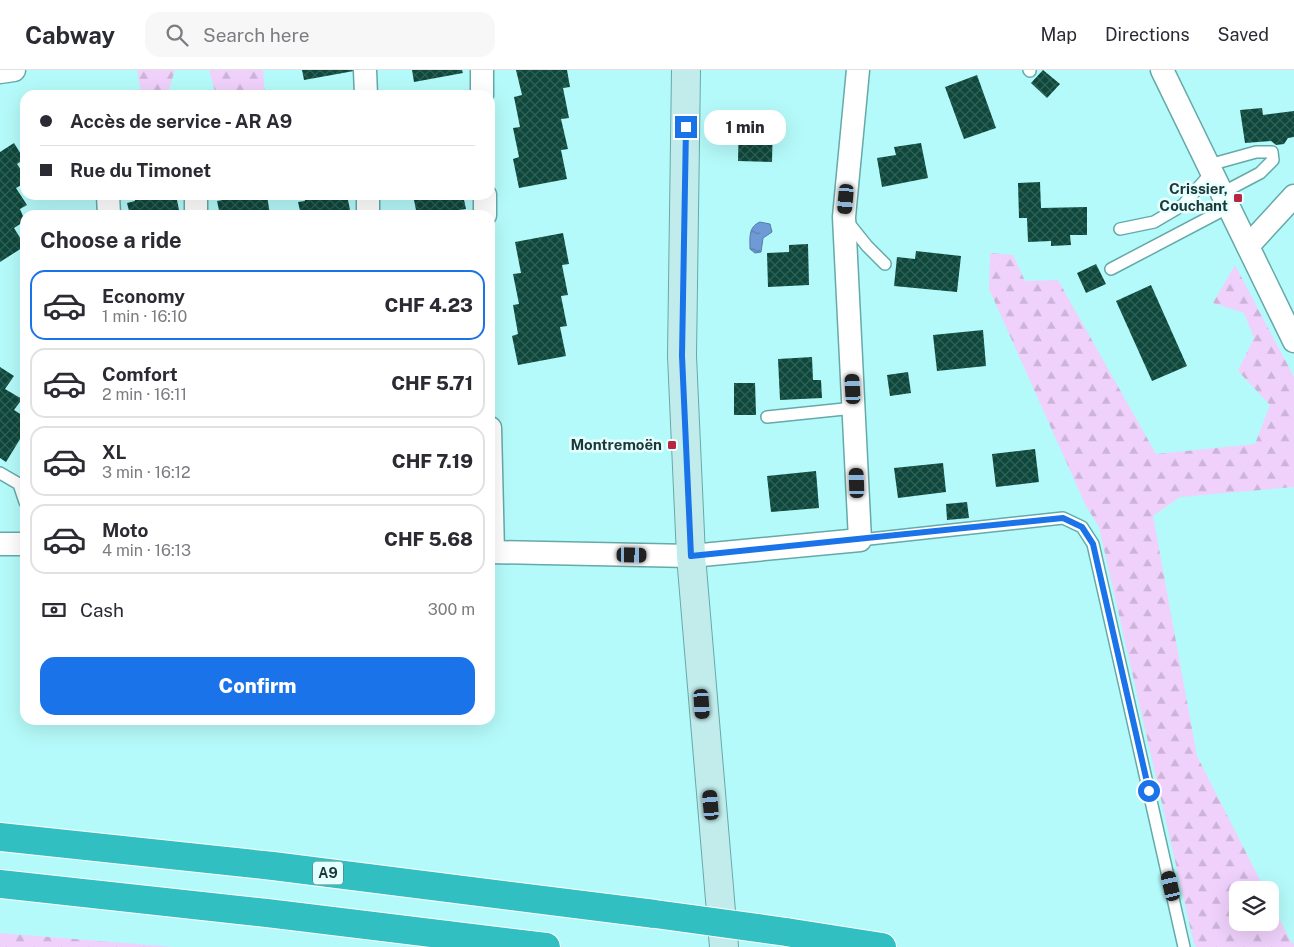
<!DOCTYPE html>
<meta charset="utf-8">
<style>
body{margin:0;font-family:"Public Sans",sans-serif;background:#f7f7f7;color:#2b2b33;height:100vh;display:flex;flex-direction:column;font-size:19px;white-space:nowrap}
*{box-sizing:border-box;margin:0}
p{font-size:16px;color:#7c7c81}
.icon{flex:none;width:28px;height:28px;fill:none;stroke:currentColor;stroke-width:2;stroke-linecap:round;stroke-linejoin:round}
.map{position:relative;flex:1;overflow:hidden}
.details{position:absolute;left:20px;top:140px;width:475px;height:515px;display:flex;flex-direction:column;background:#fff;border-radius:15px;box-shadow:0 5px 20px #0002}
.details>*{flex:none}
.top-card{position:absolute;left:20px;top:20px;width:475px;height:110px;border-radius:15px;box-shadow:0 5px 20px #0002;display:grid;align-content:center;height:110px;padding:0 20px;background:#fff}
.buttons{position:absolute;left:1229px;top:811px;display:grid;gap:10px}
.buttons a{display:grid;place-items:center;width:50px;height:50px;border-radius:10px;background:#fff;box-shadow:0 5px 20px #0002;font-size:25px}
.end{position:absolute;width:22px;height:22px;margin:-11px;border:6px solid #1a73e8;background:#fff;box-shadow:0 0 0 2px #fff}
.from{border-radius:50%}
.bubble{position:absolute;height:35px;border-radius:15px;background:#fff;box-shadow:0 5px 20px #0002;font-size:16px;font-weight:800;line-height:35px;text-align:center}
.car{position:absolute;width:15px;height:30px;margin:-15px -8px;border-radius:6px;box-shadow:0 0 4px 1px #0007;background:linear-gradient(#222 24%,#8ab4d8 0 40%,#222 0 76%,#8ab4d8 0 86%,#222 0)}
.top-card b{display:flex;align-items:center;gap:18px;height:48px;font-size:19px}
.top-card b+b{border-top:1px solid #e1e1e2}
.top-card i{width:12px;height:12px;background:#2b2b33}
ul{padding:0;list-style:none}
li{display:flex;align-items:center;gap:15px;height:70px;margin:0 10px 8px;padding:0 10px;border:2px solid #e1e1e2;border-radius:15px}
li div{flex:1}
li b{display:block;font-size:19px}
li em{font-style:normal;font-weight:800}
li.selected{border-color:#1a73e8}
li>.icon{width:45px;height:45px;stroke-width:1.5}
h2{padding:0 20px;font-size:22px;line-height:60px}
.pay{display:flex;align-items:center;gap:12px;height:55px;padding:0 20px;font-size:19px}
.pay p{margin-inline-start:auto}
.button{display:flex;gap:10px;margin-top:auto;padding:10px 20px}
.button a{flex:1;height:58px;border-radius:15px;background:#1a73e8;color:#fff;font-size:20px;font-weight:800;line-height:58px;text-align:center}
header{display:flex;align-items:center;gap:30px;box-sizing:border-box;height:70px;padding:0 25px;background:#fff;border-bottom:1px solid #e1e1e2}
header strong{font-size:24px}
nav{display:flex;gap:28px;margin-inline-start:auto;font-size:18px}
.search{width:350px;height:45px;background:#f7f7f7;display:flex;align-items:center;gap:12px;box-sizing:border-box;padding:0 18px;border-radius:15px;color:#7c7c81;font-size:19px}
.map>svg:first-child{display:block}
.forest{fill:url(#forest-firs)}
.water{fill:url(#water-ripples);stroke:#557ca6}
.building{fill:url(#building-cross-hatch)}
.lines{fill:none;stroke-linecap:round;stroke-linejoin:round}
.service-casing{stroke:#66a9a9;stroke-width:14}
.minor-casing{stroke:#66a9a9;stroke-width:25}
.secondary-casing{stroke:#66a9a9;stroke-width:30}
.motorway-casing{stroke:#fff;stroke-width:30}
.service{stroke:#fff;stroke-width:11}
.minor{stroke:#fff;stroke-width:22}
.secondary{stroke:#c2ecec;stroke-width:28}
.motorway{stroke:#32bfc1;stroke-width:28}
.motorway-bridge-casing{stroke:#fff;stroke-width:30;stroke-linecap:butt}
.motorway-bridge{stroke:#32bfc1;stroke-width:28}
.route{stroke:#1a73e8;stroke-width:6}
.poi-dot{fill:#b82642;stroke:#e4fffe;stroke-width:2}
.labels{text-anchor:middle;stroke-width:5;stroke-linejoin:round;paint-order:stroke}
.shield{fill:#e4fffe;stroke:#577373;stroke-width:1}
.shield-label{font-size:14px;font-weight:bold;fill:#1b3737}
.poi-label{font-size:15px;font-weight:bold;fill:#1b3737;stroke:#e4fffe;text-anchor:end}
</style>
<header>
<strong>Cabway</strong>
<div class="search"><svg class="icon" aria-label="search" viewBox="0 0 24 24"><circle cx="10" cy="10" r="6"/><path d="M15 15l6 6"/></svg>Search here</div>
<nav><a>Map</a><a>Directions</a><a>Saved</a></nav>
</header>
<div class="map">
<svg width="1294" height="877" viewBox="0 0 1294 877">
<defs>
<pattern id="forest-firs" width="22" height="20" patternUnits="userSpaceOnUse" patternTransform="scale(1.25)"><rect width="22" height="20" fill="#efd1fb"/><path d="M5 1l3.5 6h-7zM16 11l3.5 6h-7z" fill="#ccb4d8"/></pattern>
<pattern id="water-ripples" width="26" height="14" patternUnits="userSpaceOnUse" patternTransform="scale(1.25)"><rect width="26" height="14" fill="#6e9ad5"/><path d="M2 4q2-2 4 0t4 0M15 11q2-2 4 0t4 0" fill="none" stroke="#5a7eae"/></pattern>
<pattern id="building-cross-hatch" width="8" height="8" patternUnits="userSpaceOnUse" patternTransform="scale(1.25)"><rect width="8" height="8" fill="#0e473b"/><path d="M0 0l8 8M0 8l8-8" fill="none" stroke="#316056"/></pattern>
</defs>
<rect width="100%" height="100%" fill="#b5fafa"/>
<!-- forest -->
<g class="forest">
<polygon points="137,0 175,0 167,25 141,22"/>
<polygon points="209,0 263,0 265,25 216,25"/>
<polygon points="990,183 1013,185 1025,211 1058,210 1156,384 1255,374 1270,335 1238,301 1254,268 1244,243 1213,233 1235,195 1294,307 1294,417 1180,427 1153,446 1197,686 1265,820 1238,820 1238,852 1270,852 1270,830 1291,872 1294,873 1294,877 1196,877 1194,874 1099,457 1086,436 989,219"/>
<polygon points="0,863 174,877 0,877"/>
</g>
<!-- water -->
<path class="water" d="M 760,152 L 770,154 L 772,162 L 763,168 L 761,182 L 755,183 L 750,179 C 750,168 748,157 760,152 Z"/>
<!-- building -->
<g class="building">
<polygon points="302,0 354,0 354,1 304,10"/>
<polygon points="412,0 462,0 463,3 414,12"/>
<polygon points="516,0 567,0 570,17 563,18 569,48 561,49 568,79 561,80 567,109 519,118 513,89 519,87 513,58 520,57 514,27 522,25"/>
<polygon points="1043,0 1060,14 1047,28 1031,13"/>
<polygon points="977,5 996,58 964,69 945,17"/>
<polygon points="1262,38 1263,45 1294,41 1294,67 1288,68 1284,74 1276,75 1271,71 1245,73 1240,40"/>
<polygon points="739,48 773,49 772,92 738,91"/>
<polygon points="14,73 24,89 17,94 25,106 25,113 16,118 27,135 20,139 25,151 14,158 25,176 0,192 0,82"/>
<polygon points="921,73 928,108 882,117 877,88 896,85 894,77"/>
<polygon points="1040,112 1041,138 1087,137 1087,165 1070,165 1071,175 1051,176 1051,171 1028,172 1027,148 1019,148 1018,113"/>
<polygon points="134,125 176,125 180,145 130,145 127,133 135,131"/>
<polygon points="249,125 267,125 270,145 220,145 217,131"/>
<polygon points="303,125 347,125 351,145 301,145 298,132 305,131"/>
<polygon points="413,125 463,125 466,139 459,140 460,145 417,145"/>
<polygon points="563,163 569,194 562,195 568,225 561,226 567,256 560,257 566,286 518,295 512,266 518,264 513,235 519,234 513,204 521,203 515,172"/>
<polygon points="808,174 809,215 768,217 767,183 789,182 789,175"/>
<polygon points="916,181 961,186 957,222 894,216 897,187 915,189"/>
<polygon points="1096,194 1106,214 1086,223 1077,203"/>
<polygon points="1151,215 1187,296 1152,311 1116,231"/>
<polygon points="983,260 986,296 937,301 933,265"/>
<polygon points="812,287 813,310 821,310 822,328 780,330 778,289"/>
<polygon points="0,297 14,306 5,319 22,329 14,340 25,347 25,361 6,392 0,388"/>
<polygon points="908,302 911,323 890,326 887,305"/>
<polygon points="734,313 755,313 756,345 734,345"/>
<polygon points="1035,379 1039,412 996,417 992,384"/>
<polygon points="943,393 946,422 898,428 894,398"/>
<polygon points="816,401 819,438 771,442 767,406"/>
<polygon points="967,432 969,448 947,450 946,434"/>
</g>
<g class="lines">
<!-- service casing -->
<g class="service-casing">
<g id="service">
<polyline points="1029,0 1030,1"/>
<polyline points="1209,95 1256,82 1272,82 1273,90 1260,103 1222,123"/>
<polyline points="847,151 867,176 885,194"/>
<polyline points="1120,159 1154,152 1183,135 1212,102"/>
<polyline points="1111,199 1229,137"/>
<polyline points="767,347 854,338"/>
<polyline points="0,403 19,414 25,432"/>
<polyline points="860,470 1063,448 1082,457 1093,474 1184,877"/>
</g>
</g>
<!-- minor casing -->
<g class="minor-casing">
<g id="minor">
<polyline points="365,0 366,25"/>
<polyline points="482,0 482,25"/>
<polyline points="1162,0 1294,271"/>
<polyline points="0,2 14,0"/>
<polyline points="108,125 109,145"/>
<polyline points="368,125 368,145"/>
<polyline points="485,125 485,145"/>
<polyline points="196,145 196,125"/>
<polyline points="1248,176 1294,126"/>
<polyline points="490,358 493,482"/>
<polyline points="0,474 25,474"/>
<polyline points="490,482 691,486 860,470 844,147 858,0"/>
</g>
</g>
<!-- secondary casing -->
<g class="secondary-casing">
<polyline id="secondary" points="686,0 682,286 691,486 724,877"/>
</g>
<!-- motorway casing -->
<g class="motorway-casing">
<g id="motorway">
<polyline points="0,767 273,796 655,844"/>
<polyline points="0,814 267,843 546,877"/>
<polyline points="786,862 882,877"/>
</g>
</g>
<!-- service -->
<use href="#service" class="service"/>
<!-- minor -->
<use href="#minor" class="minor"/>
<!-- secondary -->
<use href="#secondary" class="secondary"/>
<!-- motorway -->
<use href="#motorway" class="motorway"/>
<!-- motorway-bridge casing -->
<g class="motorway-bridge-casing">
<polyline id="motorway-bridge" points="655,844 786,862"/>
</g>
<!-- motorway-bridge -->
<use href="#motorway-bridge" class="motorway-bridge"/>
</g>
<g class="lines">
<!-- route -->
<polyline class="route" points="686,57 682,286 691,486 1063,448 1082,457 1093,474 1149,721"/>
</g>
<!-- markers -->
<g class="poi-dot">
<rect x="1233" y="123" width="10" height="10" rx="2.5"/>
<rect x="667" y="370" width="10" height="10" rx="2.5"/>
</g>
<g class="labels">
<!-- shield labels -->
<rect class="shield" x="313" y="791.5" width="30" height="23" rx="4"/>
<g class="shield-label">
<text x="328" y="808">A9</text>
</g>
<!-- poi labels -->
<g class="poi-label">
<text x="1228" y="124">Crissier,<tspan x="1228" dy="17">Couchant</tspan></text>
<text x="662" y="380">Montremoën</text>
</g>
</g>
</svg>
<div class="buttons">
<a><svg class="icon" aria-label="layers" viewBox="0 0 24 24"><path d="M12 4l9 5-9 5-9-5zM3 14l9 5 9-5"/></svg></a>
</div>
<i class="end from" style="left:1149px;top:721px"></i>
<i class="end" style="left:686px;top:57px"></i>
<div class="bubble" style="left:704px;top:40px;width:82px">1 min</div>
<i class="car" style="left:846px;top:129px;rotate:185deg"></i>
<i class="car" style="left:853px;top:319px;rotate:357deg"></i>
<i class="car" style="left:857px;top:413px;rotate:358deg"></i>
<i class="car" style="left:632px;top:485px;rotate:91deg"></i>
<i class="car" style="left:702px;top:634px;rotate:176deg"></i>
<i class="car" style="left:711px;top:735px;rotate:355deg"></i>
<i class="car" style="left:1171px;top:816px;rotate:347deg"></i>
<div class="top-card">
<b><i class="from"></i>Accès de service - AR A9</b>
<b><i></i>Rue du Timonet</b>
</div>
<section class="details">
<h2>Choose a ride</h2>
<ul>
<li class="selected"><svg class="icon" aria-label="car" viewBox="0 0 24 24"><path d="M5 17H2v-5l4-1 3-4h7l3 4 3 1v5h-3M9 17h6M6 11h13"/><circle cx="7" cy="17" r="2"/><circle cx="17" cy="17" r="2"/></svg><div><b>Economy</b><p>1 min · 16:10</p></div><em>CHF 4.23</em></li>
<li><svg class="icon" aria-label="car" viewBox="0 0 24 24"><path d="M5 17H2v-5l4-1 3-4h7l3 4 3 1v5h-3M9 17h6M6 11h13"/><circle cx="7" cy="17" r="2"/><circle cx="17" cy="17" r="2"/></svg><div><b>Comfort</b><p>2 min · 16:11</p></div><em>CHF 5.71</em></li>
<li><svg class="icon" aria-label="car" viewBox="0 0 24 24"><path d="M5 17H2v-5l4-1 3-4h7l3 4 3 1v5h-3M9 17h6M6 11h13"/><circle cx="7" cy="17" r="2"/><circle cx="17" cy="17" r="2"/></svg><div><b>XL</b><p>3 min · 16:12</p></div><em>CHF 7.19</em></li>
<li><svg class="icon" aria-label="car" viewBox="0 0 24 24"><path d="M5 17H2v-5l4-1 3-4h7l3 4 3 1v5h-3M9 17h6M6 11h13"/><circle cx="7" cy="17" r="2"/><circle cx="17" cy="17" r="2"/></svg><div><b>Moto</b><p>4 min · 16:13</p></div><em>CHF 5.68</em></li>
</ul>
<div class="pay"><svg class="icon" aria-label="cash" viewBox="0 0 24 24"><path d="M3 7h18v10H3z"/><circle cx="12" cy="12" r="2"/></svg>Cash<p>300 m</p></div>
<div class="button"><a>Confirm</a></div>
</section>
</div>
